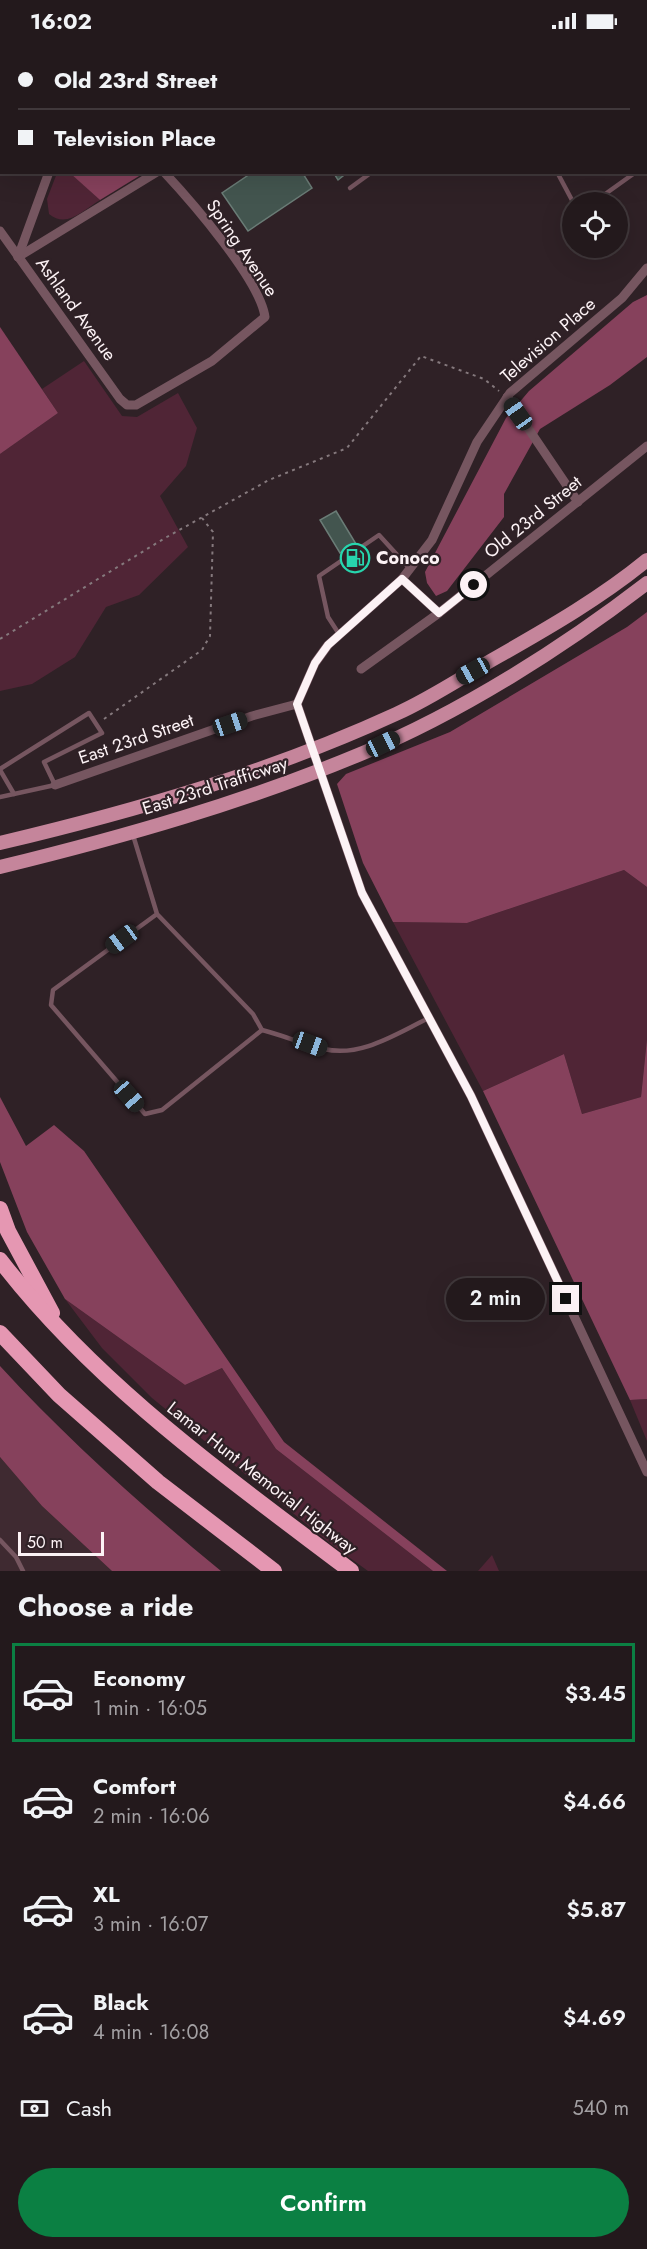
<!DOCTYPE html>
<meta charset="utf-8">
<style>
body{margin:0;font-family:Jost,sans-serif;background:#2b2225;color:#f1f3f6;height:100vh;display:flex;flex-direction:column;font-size:22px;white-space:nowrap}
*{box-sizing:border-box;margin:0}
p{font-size:20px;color:#a3a0a3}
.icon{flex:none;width:33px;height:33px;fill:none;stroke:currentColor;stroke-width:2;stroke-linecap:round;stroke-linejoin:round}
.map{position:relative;height:1529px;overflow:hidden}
.panel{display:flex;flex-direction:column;background:#23191c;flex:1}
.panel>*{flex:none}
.guide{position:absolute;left:0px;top:0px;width:648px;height:132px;box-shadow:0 6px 24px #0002,0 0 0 2px #40383b;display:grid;align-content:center;height:132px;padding:0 18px;background:#23191c}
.tools{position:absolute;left:562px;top:150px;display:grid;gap:12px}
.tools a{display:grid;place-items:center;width:66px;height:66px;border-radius:50%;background:#23191c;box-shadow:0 6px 24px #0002,0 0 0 2px #40383b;font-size:30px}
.scale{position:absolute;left:18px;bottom:15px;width:86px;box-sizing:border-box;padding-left:6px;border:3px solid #fcf2f5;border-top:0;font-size:16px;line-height:21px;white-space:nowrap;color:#fcf2f5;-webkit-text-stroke:4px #2f2126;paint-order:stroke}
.end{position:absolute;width:27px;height:27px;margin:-14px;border:8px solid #fcf2f5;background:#111;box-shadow:0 0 0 3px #111}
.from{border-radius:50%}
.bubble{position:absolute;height:42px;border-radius:21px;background:#23191c;box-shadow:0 6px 24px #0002,0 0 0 2px #40383b;font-size:20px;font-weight:600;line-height:42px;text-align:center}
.car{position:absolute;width:18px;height:36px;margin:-18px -9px;border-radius:8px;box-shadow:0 0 4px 2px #0007;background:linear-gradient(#222 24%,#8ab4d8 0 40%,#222 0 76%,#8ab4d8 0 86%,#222 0)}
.guide b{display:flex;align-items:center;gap:21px;height:57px;font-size:22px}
.guide b+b{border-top:2px solid #40383b}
.guide i{width:15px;height:15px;background:#f1f3f6}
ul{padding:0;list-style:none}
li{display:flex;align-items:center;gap:18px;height:99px;margin:0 12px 9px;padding:0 6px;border:3px solid transparent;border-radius:0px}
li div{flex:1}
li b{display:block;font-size:22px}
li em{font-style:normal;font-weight:600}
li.selected{border-color:#0b8043}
li>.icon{width:54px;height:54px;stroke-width:1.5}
h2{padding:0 18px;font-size:27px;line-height:72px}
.pay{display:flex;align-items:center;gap:15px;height:66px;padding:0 18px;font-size:22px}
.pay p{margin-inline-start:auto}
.button{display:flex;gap:12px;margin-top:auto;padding:12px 18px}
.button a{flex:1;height:69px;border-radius:36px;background:#0b8043;color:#fff;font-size:24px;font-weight:600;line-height:69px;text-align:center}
.status{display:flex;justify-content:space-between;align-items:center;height:42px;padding:0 30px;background:#23191c;direction:ltr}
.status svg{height:16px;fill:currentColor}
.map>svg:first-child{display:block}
.built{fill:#3f2a31}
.green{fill:#502536}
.forest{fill:#86415c}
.building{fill:#43554f;stroke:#6a7c76;stroke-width:1.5}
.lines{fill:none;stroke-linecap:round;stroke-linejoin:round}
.path{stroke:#85797d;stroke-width:2;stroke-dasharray:3 4.5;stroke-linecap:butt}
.service{stroke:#765660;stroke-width:4.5}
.minor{stroke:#765660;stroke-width:9}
.primary{stroke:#c5859b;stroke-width:14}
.motorway{stroke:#e597b2;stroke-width:16}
.route{stroke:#fcf2f5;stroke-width:8}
.labels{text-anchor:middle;stroke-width:4.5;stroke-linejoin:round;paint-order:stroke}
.street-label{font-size:18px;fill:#fcf2f5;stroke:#2f2126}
.poi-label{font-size:18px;font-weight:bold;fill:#fcf2f5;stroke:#2f2126;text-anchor:start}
</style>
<div class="status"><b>16:02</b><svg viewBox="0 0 49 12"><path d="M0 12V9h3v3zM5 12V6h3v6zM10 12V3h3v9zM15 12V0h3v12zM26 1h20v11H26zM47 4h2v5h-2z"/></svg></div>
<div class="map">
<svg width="647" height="1529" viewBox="0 0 647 1529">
<rect width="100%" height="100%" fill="#2f2126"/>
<!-- built -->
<g class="built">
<polygon points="242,0 338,0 239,2"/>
<polygon points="0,1415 42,1464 112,1529 0,1529"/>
</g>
<!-- green -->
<g class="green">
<path d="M 70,130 L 100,158 C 83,168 67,187 49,172 L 47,157 L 57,131 Z"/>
<polygon points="84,319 122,374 137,375 178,351 197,386 186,424 160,454 188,505 139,553 106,565 75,615 32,642 0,649 0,412 58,371 42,347"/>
<polygon points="624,828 647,845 647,997 641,1055 582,1072 564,1012 483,1049 393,880 467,881"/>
<polygon points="65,1257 185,1343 222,1326 276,1407 433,1529 368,1529 332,1503 152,1356 102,1306"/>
<polygon points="647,1357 647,1399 630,1358"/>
<polygon points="492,1513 499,1529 478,1529"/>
</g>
<!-- forest -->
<g class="forest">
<polygon points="70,131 144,131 100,158"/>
<polygon points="647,253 647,315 610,343 540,387 504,452 504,475 447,549 436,554 427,541 425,530 506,376 529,349 633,260"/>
<polygon points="0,285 58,371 0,412"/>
<polygon points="647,570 647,845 624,828 467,881 393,880 363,821 337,742 346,732 450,690 627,585"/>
<polygon points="647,997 647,1357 630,1358 483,1049 564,1012 582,1072 641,1055"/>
<polygon points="0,1055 26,1104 54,1083 84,1109 284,1400 447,1529 433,1529 276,1407 222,1326 185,1343 65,1257 27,1190 0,1120"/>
<path d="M 0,1324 C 68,1398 143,1465 221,1529 L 112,1529 L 42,1464 L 0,1415 Z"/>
</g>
<!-- building -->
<g class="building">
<polygon points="253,130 302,130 312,146 248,189 222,151"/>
<polygon points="333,130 348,130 338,138"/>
<polygon points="336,469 356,502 340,511 320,478"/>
</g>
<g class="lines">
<!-- path -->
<g class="path">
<polyline points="0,597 165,496 269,438 347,406 421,314 484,337 499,349"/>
<polyline points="104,677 202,608 210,594 213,490 202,476"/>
</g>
<!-- service -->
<g class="service">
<polyline points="388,0 389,2"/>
<polyline points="495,0 496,2"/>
<polyline points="403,2 406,0"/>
<polyline points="626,2 628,0"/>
<polyline points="646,4 647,6"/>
<polyline points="646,116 647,114"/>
<polyline points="557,130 573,160"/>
<polyline points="350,146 372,130"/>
<polyline points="594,160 636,130"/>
<polyline points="339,592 328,575 319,534 379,493 410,527"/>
<polyline points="0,727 89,671 102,691 44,720 55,743 0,755"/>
<polyline points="0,728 14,752"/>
<polyline points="133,793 157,872 53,948 51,963 145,1072 162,1068 262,988 253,972 157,872"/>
<path d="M 262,988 C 282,993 303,1002 324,1007 C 361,1016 397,991 429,976"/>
<polyline points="0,1498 16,1515 23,1529"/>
</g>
<!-- minor -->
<g class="minor">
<polyline points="74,0 76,2"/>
<polyline points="173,2 176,0"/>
<polyline points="351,2 353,0"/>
<path d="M 0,189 L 120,357 L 127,363 L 136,363 L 212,319 L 265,275 C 260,238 191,159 164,130"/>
<polyline points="18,215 157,130"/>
<polyline points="18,215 49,130"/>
<polyline points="507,355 578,460"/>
<polyline points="402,537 439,571"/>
<polyline points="361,627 439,571 647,404"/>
<polyline points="297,662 362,851 471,1054 647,1430"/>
<polyline points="297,662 315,621 328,603 402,537 432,498 477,400 510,351 622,256 647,226"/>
<polyline points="55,743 252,674 297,662"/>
</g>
<!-- primary -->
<g class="primary">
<path d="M 0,801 C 135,769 270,730 396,672 C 432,656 465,633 499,614 C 550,585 602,555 647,518"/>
<path d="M 0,825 C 123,795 246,760 363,711 C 460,671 564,605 647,541"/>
</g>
<!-- motorway -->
<g class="motorway">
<polyline points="0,1167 8,1189 52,1271"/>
<path d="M 0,1218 C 96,1343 227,1435 351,1529"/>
<polyline points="0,1291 59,1353 158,1440 274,1529"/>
</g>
</g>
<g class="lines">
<!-- route -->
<polyline class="route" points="474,543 439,571 402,537 328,603 315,621 297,662 362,851 471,1054 566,1257"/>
</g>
<!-- icons -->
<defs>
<g id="fuel-ring" transform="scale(1.5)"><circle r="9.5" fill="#2f2126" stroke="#27d5ad" stroke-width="1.5"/><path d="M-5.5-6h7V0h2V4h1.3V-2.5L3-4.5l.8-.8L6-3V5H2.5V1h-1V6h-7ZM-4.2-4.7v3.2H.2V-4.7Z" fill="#27d5ad"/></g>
</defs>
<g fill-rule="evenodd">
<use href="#fuel-ring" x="355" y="516"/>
</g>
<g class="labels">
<!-- street labels -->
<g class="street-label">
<text transform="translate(242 206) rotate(56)" y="6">Spring Avenue</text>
<text transform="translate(76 267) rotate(54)" y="6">Ashland Avenue</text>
<text transform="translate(548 298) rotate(-41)" y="6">Television Place</text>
<text transform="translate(533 475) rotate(-39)" y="6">Old 23rd Street</text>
<text transform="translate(136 697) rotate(-19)" y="6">East 23rd Street</text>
<text transform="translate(215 744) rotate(-18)" y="6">East 23rd Trafficway</text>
<text transform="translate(262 1436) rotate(38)" y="6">Lamar Hunt Memorial Highway</text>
</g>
<!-- poi labels -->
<g class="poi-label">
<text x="376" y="522">Conoco</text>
</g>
</g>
</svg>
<div class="tools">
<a><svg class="icon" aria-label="locate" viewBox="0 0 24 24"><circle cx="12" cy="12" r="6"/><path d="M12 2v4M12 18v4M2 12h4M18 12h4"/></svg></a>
</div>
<div class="scale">50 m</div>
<i class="end from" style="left:474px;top:543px"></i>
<i class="end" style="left:566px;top:1257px"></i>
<div class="bubble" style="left:446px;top:1236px;width:99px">2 min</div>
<i class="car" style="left:518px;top:372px;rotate:325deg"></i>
<i class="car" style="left:473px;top:629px;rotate:241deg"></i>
<i class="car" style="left:230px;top:682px;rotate:71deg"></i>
<i class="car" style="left:383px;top:702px;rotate:64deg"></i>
<i class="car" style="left:122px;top:897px;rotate:234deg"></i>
<i class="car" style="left:310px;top:1002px;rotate:110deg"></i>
<i class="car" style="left:129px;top:1054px;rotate:139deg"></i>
<div class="guide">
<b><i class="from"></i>Old 23rd Street</b>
<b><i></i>Television Place</b>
</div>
</div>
<section class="panel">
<h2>Choose a ride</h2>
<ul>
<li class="selected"><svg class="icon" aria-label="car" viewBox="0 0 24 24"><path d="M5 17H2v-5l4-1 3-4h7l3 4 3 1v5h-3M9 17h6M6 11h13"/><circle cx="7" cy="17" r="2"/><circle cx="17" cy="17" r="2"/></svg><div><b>Economy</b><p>1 min · 16:05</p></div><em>$3.45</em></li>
<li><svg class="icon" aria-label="car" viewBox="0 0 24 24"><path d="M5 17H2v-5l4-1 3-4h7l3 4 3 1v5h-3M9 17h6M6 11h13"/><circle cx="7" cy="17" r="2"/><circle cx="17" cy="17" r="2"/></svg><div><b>Comfort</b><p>2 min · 16:06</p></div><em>$4.66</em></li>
<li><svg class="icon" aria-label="car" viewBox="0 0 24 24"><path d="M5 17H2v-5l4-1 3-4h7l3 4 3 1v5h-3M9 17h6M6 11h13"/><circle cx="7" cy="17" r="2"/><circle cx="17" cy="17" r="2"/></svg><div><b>XL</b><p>3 min · 16:07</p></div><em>$5.87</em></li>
<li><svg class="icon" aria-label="car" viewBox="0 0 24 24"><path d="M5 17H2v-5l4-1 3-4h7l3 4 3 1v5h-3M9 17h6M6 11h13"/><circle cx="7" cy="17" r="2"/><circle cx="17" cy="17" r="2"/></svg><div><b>Black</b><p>4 min · 16:08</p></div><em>$4.69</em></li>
</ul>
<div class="pay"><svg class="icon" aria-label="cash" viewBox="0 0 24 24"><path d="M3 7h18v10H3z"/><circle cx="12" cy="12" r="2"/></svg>Cash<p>540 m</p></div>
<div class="button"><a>Confirm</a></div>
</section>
